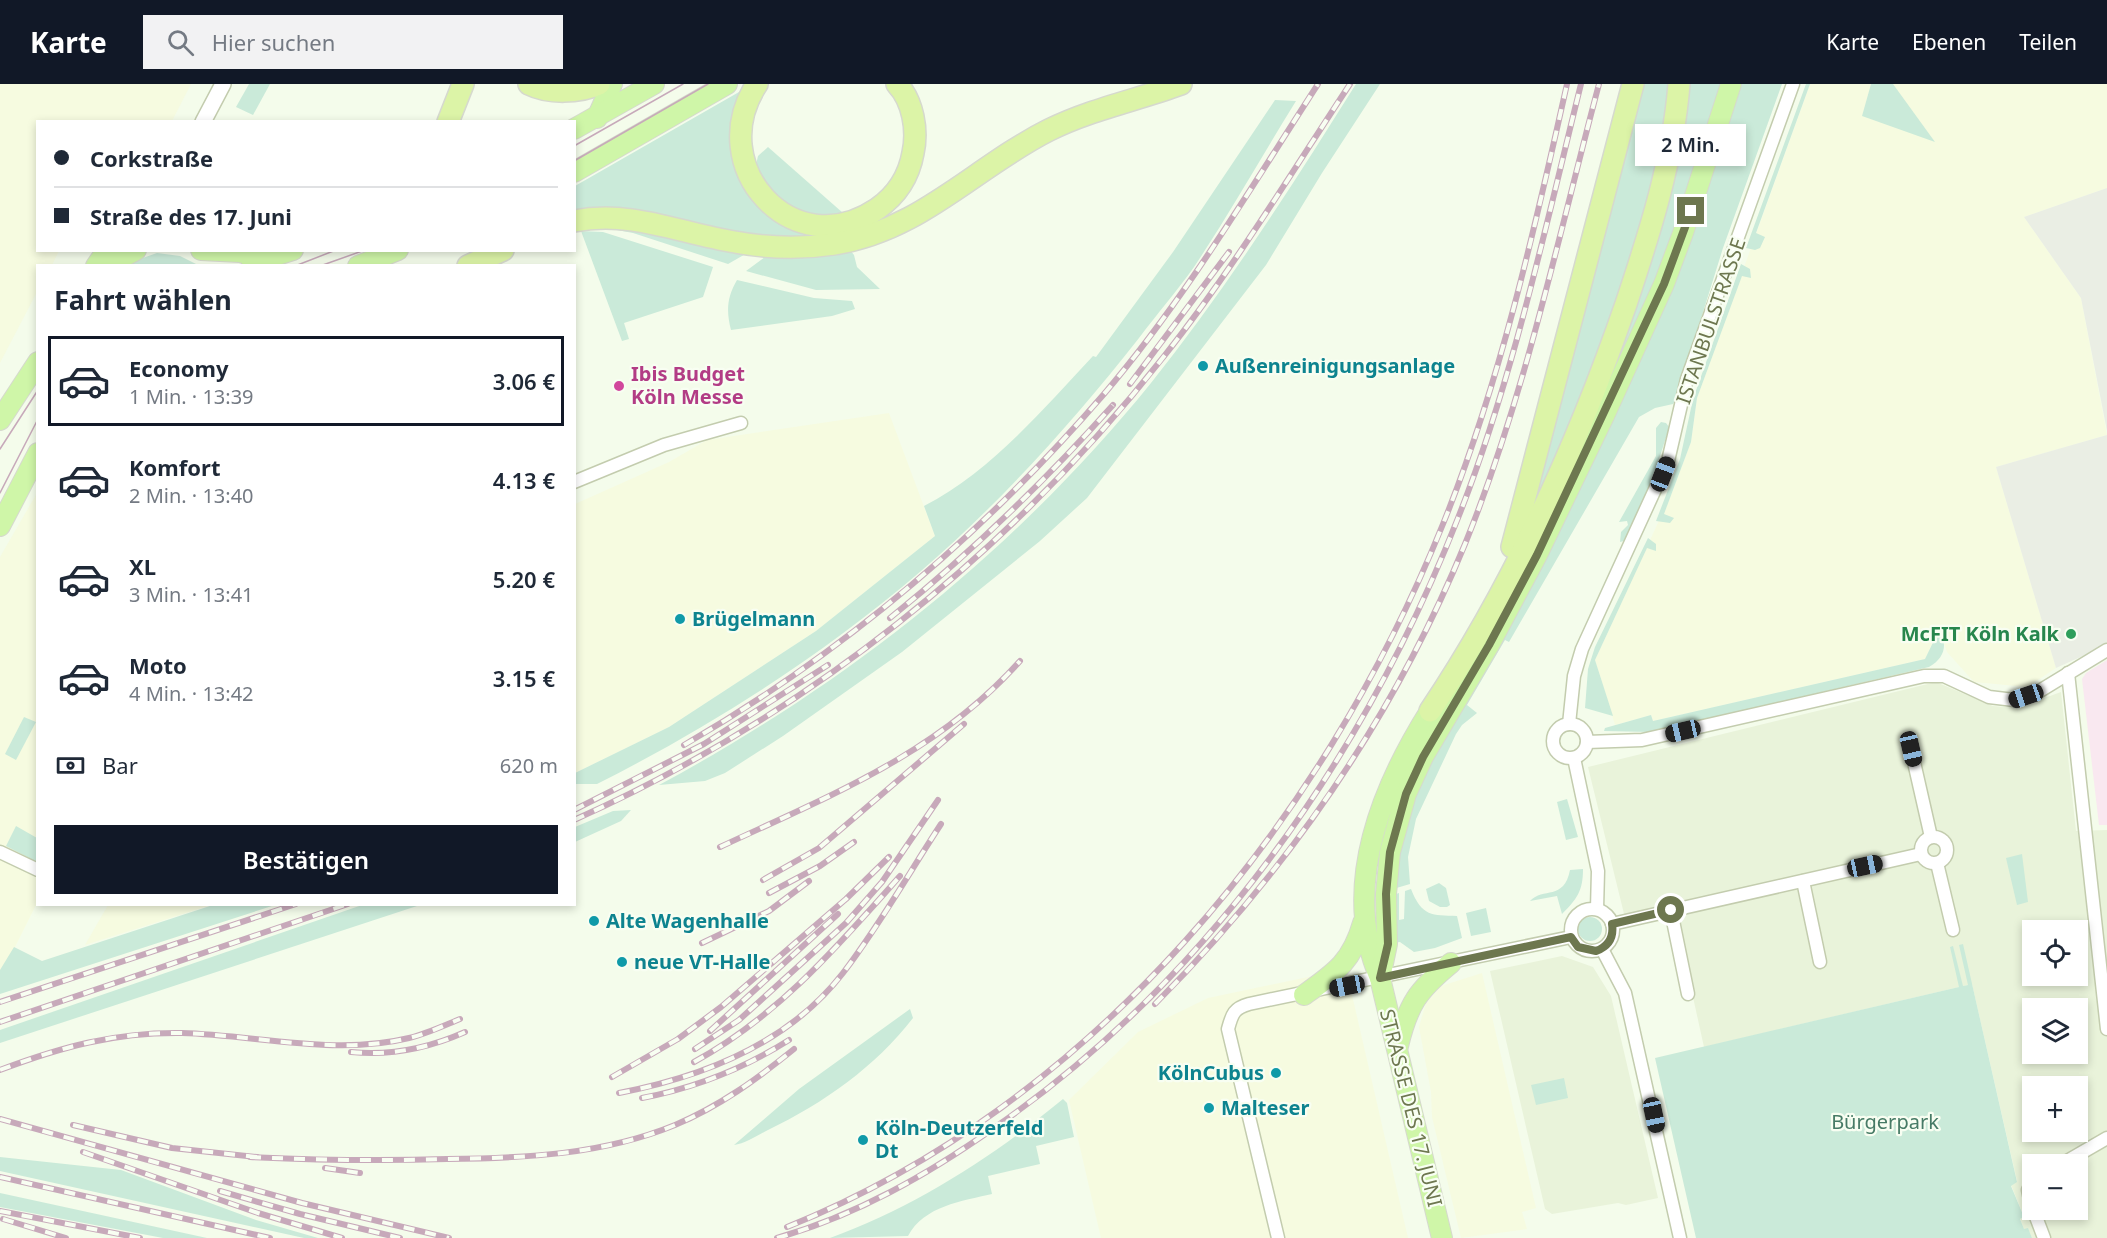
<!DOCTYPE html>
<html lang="de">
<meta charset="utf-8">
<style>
body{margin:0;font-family:"Noto Sans",sans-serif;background:#f2f2f3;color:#1f2937;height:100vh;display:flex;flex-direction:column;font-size:22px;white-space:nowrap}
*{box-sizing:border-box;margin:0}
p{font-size:20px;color:#747a83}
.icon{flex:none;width:33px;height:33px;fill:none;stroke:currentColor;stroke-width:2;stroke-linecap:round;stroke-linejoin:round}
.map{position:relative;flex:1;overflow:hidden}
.panel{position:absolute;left:36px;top:180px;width:540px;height:642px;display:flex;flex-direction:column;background:#fff;border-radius:0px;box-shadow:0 3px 9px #0003}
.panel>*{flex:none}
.hud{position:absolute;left:36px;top:36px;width:540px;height:132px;border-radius:0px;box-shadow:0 3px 9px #0003;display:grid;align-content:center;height:132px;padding:0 18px;background:#fff}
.tools{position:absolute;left:2022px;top:836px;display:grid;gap:12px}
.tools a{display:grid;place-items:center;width:66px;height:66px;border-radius:0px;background:#fff;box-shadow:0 3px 9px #0003;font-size:30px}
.end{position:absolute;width:27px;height:27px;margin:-14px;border:8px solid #6d774f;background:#fff;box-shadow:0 0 0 3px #fff}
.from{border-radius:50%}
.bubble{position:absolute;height:42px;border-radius:0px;background:#fff;box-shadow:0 3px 9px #0003;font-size:20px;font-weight:600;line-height:42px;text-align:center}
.car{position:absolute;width:18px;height:36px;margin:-18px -9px;border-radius:8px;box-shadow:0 0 4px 2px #0007;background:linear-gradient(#222 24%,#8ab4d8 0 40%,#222 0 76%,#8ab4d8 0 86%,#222 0)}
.hud b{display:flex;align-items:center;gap:21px;height:57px;font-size:22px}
.hud b+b{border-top:2px solid #e0e1e3}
.hud i{width:15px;height:15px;background:#1f2937}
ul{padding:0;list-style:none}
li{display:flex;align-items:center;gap:18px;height:90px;margin:0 12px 9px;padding:0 6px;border:3px solid transparent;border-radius:0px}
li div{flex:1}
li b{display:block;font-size:22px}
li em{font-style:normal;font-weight:600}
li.selected{border-color:#111827}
li>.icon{width:54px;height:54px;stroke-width:1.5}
h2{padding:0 18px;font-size:27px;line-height:72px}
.pay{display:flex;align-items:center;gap:15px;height:66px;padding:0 18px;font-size:22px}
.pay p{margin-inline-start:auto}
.primary-button{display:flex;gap:12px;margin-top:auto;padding:12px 18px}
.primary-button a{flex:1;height:69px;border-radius:0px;background:#111827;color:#fff;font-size:24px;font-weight:600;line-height:69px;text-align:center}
header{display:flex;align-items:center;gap:36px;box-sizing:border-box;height:84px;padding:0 30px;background:#111827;color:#fff}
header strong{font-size:28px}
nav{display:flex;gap:33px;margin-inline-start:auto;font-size:21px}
.search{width:420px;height:54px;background:#f2f2f3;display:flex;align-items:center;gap:15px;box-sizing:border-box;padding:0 21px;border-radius:0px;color:#747a83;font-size:22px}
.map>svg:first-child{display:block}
.residential{fill:#e9f3da;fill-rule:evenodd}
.commercial{fill:#f6fbe0}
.industrial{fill:#eaeee4}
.education{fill:#f9e8f0}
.green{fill:#caead9}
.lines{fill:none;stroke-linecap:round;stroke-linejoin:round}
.minor-casing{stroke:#c3ccae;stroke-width:15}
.tertiary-casing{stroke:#c3ccae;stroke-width:18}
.primary-casing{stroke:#d6d9ce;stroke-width:22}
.trunk-casing{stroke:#d6d9ce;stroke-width:24}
.minor{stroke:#fff;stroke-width:12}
.tertiary{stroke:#fff;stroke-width:15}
.primary{stroke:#cff6a8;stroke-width:20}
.trunk{stroke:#dcf4a7;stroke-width:21}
.tram{stroke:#c7a9ba;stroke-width:1.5}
.rail-casing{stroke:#c7a9ba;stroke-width:6}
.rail{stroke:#f8fef2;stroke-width:4;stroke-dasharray:11;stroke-linecap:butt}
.route{stroke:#6d774f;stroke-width:8}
.culture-dot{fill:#0f9aa8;stroke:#f8fef2;stroke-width:2}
.hotel-dot{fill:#d1479c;stroke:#f8fef2;stroke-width:2}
.leisure-dot{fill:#2e9e5b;stroke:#f8fef2;stroke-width:2}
.labels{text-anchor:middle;stroke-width:4.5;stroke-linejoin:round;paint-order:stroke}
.street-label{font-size:20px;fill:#6d774f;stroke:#f8fef2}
.culture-label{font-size:20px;font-weight:bold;fill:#0d838f;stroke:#f8fef2;text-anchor:start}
.hotel-label{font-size:20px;font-weight:bold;fill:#b23c85;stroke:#f8fef2;text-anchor:start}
.leisure-label{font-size:20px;font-weight:bold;fill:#27864d;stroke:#f8fef2;text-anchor:end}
.park-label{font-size:20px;fill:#477b66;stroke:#f8fef2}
</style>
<header>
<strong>Karte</strong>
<div class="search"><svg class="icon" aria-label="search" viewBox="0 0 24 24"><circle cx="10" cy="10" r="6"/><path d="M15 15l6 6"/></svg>Hier suchen</div>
<nav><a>Karte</a><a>Ebenen</a><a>Teilen</a></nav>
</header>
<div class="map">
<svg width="2107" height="1154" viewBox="0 0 2107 1154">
<rect width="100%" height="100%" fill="#f4fceb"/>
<!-- residential -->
<g class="residential">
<path d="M 1936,598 L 1993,622 L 2017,624 L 2061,608 L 2076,747 L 2107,746 L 2107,1154 L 2032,1154 L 2028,1145 L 2024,1146 L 2020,1135 L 2024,1133 L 2011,1101 L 2017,1097 L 1972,900 L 1704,963 L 1674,827 L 1626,838 L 1588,683 ZM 2032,846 L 2078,846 L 2078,891 L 2032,891 ZM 2032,924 L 2078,924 L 2078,969 L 2032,969 ZM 2032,1002 L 2078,1002 L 2078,1047 L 2032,1047 ZM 2032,1080 L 2078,1080 L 2078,1125 L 2032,1125 Z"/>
<polygon points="1562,872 1593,883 1611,912 1658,1114 1626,1121 1618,1119 1552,1130 1545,1125 1490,887"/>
</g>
<!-- commercial -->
<g class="commercial">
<polygon points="0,0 191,0 172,37 38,38 38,166 59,167 52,181 38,182 37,208 0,279"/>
<polygon points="1810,0 2107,0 2107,104 2024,133 2081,214 2107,351 1996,383 2056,584 2027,603 1974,598 1947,568 1939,546 1925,575 1653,637 1651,631 1615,641 1595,576 1673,406 1691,358 1697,314"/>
<polygon points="889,329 935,452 816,547 669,643 575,689 575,420 669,378 707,356"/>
<polygon points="37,409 37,819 0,893 0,473"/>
<polygon points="108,821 108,820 211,821 85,861"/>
<polygon points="1346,885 1408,1154 1101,1154 1069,1016 1138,948 1208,914"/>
<polygon points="1482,889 1536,1124 1522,1128 1527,1145 1461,1154 1432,1033 1431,1008 1419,943 1426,919 1441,902"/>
</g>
<!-- industrial -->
<g class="industrial">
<polygon points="2107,104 2107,347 2081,214 2024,133"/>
<polygon points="2107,351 2107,561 2056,584 1996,383"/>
</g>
<!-- education -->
<polygon class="education" points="2107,576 2107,741 2099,741 2082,595 2086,589"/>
<!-- green -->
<g class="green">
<polygon points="249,0 270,0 253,31 236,23"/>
<path d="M 1356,0 L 1380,0 L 1322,89 L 1266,181 L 1087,414 L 1040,457 L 902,568 L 783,652 L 725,689 L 705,697 L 659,701 C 847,600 1016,466 1151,299 C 1226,205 1292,102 1356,0 Z"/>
<polygon points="1640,0 1669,0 1658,92 1581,324 1530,430"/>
<path d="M 1688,0 L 1725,0 L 1688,117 L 1624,270 L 1418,670 L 1377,862 C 1373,807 1380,759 1397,706 L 1592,328 Z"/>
<polygon points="1742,0 1782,0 1723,164 1676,315 1673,320 1655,324 1639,333 1509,558 1505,556 1467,621 1477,629 1462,641 1456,650 1416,735 1408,773 1410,800 1393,805 1398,769 1414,712 1702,123"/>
<polygon points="1806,0 1810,0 1756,149 1765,153 1760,164 1755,166 1746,164"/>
<polygon points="1871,0 1893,0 1935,58 1862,32"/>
<polygon points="746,4 745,100 847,152 780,158 592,125 575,126 575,102"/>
<path d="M 1275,16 L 1296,17 C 1262,72 1230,129 1194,183 C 1177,207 1157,230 1139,254 C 1074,337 1001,418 921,487 C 823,571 712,642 597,700 L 575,700 L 575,689 L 669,643 L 816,547 L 935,452 L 924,422 C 991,388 1042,326 1093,272 L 1096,273 L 1173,168 Z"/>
<polygon points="768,63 843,129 818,135 775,115 754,89 758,72"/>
<polygon points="595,142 641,142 749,168 728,180 633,149"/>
<polygon points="581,147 603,148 713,183 703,213 624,239 629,255 622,257"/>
<polygon points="850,166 854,171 857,183 880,205 816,206 746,187 765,173"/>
<polygon points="157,169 180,172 198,181 129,182 137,176"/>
<polygon points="1741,180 1750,185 1751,194 1742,192 1697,314 1691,358 1664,430 1674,434 1670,439 1656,437 1680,375 1693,315"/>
<path d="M 737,196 L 814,214 L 852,217 L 855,225 L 832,232 L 731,246 C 726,227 727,213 737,196 Z"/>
<path d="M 1661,338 L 1666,339 L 1669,343 C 1658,383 1642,420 1624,457 L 1620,458 L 1621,448 L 1628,441 L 1627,437 L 1619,438 L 1656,372 L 1656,344 Z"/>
<polygon points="1648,454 1656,460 1656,467 1647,464 1595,576 1613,632 1585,624 1588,585 1595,563"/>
<path d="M 1939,546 C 1948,560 1945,574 1929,583 L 1650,648 L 1604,647 L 1605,644 L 1651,631 L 1653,637 L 1925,575 Z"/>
<polygon points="24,633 36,638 16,676 5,670"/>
<polygon points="1567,715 1578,753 1566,756 1557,718"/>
<polygon points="631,726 621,737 575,758 575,743 613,727"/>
<polygon points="16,742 37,754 37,778 6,762"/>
<polygon points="2022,770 2028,818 2017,821 2006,774"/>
<path d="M 1583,785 C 1583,807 1577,815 1562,830 L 1557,812 L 1530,817 C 1543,803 1564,817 1570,786 Z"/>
<polygon points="1439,799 1446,804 1450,821 1447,823 1440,823 1429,817 1426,805"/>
<path d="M 1411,805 C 1422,833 1432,831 1457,832 L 1462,854 L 1435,864 L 1414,868 L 1400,858 L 1394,859 L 1393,811 L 1399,809 L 1399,836 L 1404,835 L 1405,807 Z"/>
<polygon points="216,820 275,821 0,910 0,886 14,863 42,877"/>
<polygon points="365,820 420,821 0,959 0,946"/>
<polygon points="1486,824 1491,848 1471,852 1466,829"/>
<circle cx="1590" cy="845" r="12"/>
<polygon points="1963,860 2017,1098 2011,1102 2024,1133 2020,1135 2024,1145 2028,1144 2032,1154 1696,1154 1655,974 1959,903 1950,863 1953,862 1963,902 1968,901 1959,861"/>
<path d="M 910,925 L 913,934 C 875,983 824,1019 768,1046 C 758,1051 745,1060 734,1061 L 799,1005 Z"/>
<polygon points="1564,994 1568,1014 1536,1021 1531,1001"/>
<path d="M 1063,1015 L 1067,1019 L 1074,1053 L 1036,1062 L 1040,1080 L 988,1092 L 992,1110 C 962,1117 924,1122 908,1152 L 830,1154 C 915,1123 994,1072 1063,1015 Z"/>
<polygon points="0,1073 121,1086 256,1136 318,1154 304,1154 0,1087"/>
<polygon points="0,1109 207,1154 163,1154 0,1123"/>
</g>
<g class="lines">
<!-- minor casing -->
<g class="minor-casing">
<g id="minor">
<polyline points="574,398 664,361 741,339"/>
<polyline points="2068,589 2107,945"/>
<polyline points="1569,640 1574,592 1582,565 1668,377 1687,295 1793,0"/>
<circle cx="1570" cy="657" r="17"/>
<polyline points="1587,658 1642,656 1924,592 1944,592 1989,613 2014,616 2038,608 2107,566"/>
<polyline points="1911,665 1931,753"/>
<polyline points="1574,674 1598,787 1597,825"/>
<circle cx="1934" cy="766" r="13"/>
<polyline points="0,768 38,786"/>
<polyline points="1937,779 1953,846"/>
<polyline points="1803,797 1820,878"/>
<circle cx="1592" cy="846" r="21"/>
<polyline points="1671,827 1688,910"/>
<polyline points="1612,840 1921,770"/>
<polyline points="1602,865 1625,909 1680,1154"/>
<polyline points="2062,1080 2107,1054"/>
<polyline points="2032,1099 2028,1106 2032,1125"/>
<polyline points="2033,1125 2044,1154"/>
<path d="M 1278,1154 L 1228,945 C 1232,930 1234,924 1249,920 L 1571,853"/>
</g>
</g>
<!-- tertiary casing -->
<g class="tertiary-casing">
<polyline id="tertiary" points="203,38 223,0"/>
</g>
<!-- primary casing -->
<g class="primary-casing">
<g id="primary">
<polyline points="597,34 612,0"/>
<polyline points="574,45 654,0"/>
<polyline points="574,88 727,0"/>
<polyline points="201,166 240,168 265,175"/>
<polyline points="252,179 293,166"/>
<polyline points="96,182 107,166"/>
<polyline points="116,182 125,172 136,166"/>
<polyline points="358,182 398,166"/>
<polyline points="0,336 38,278"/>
<polyline points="0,442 38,369"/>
<path d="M 1430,627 C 1381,705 1341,804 1380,894 L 1442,1154"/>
<polyline points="1380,894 1387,860 1386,810 1390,768 1406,710 1423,673 1489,561 1537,471 1604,332 1664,200 1683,149 1731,0"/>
<path d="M 1304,911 C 1335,889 1352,878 1363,839"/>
<path d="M 1398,962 C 1408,920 1418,906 1451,879"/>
</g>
</g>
<!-- trunk casing -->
<g class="trunk-casing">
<g id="trunk">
<path d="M 529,0 C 549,10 579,9 599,0"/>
<path d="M 757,0 C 703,82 793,182 877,125 C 897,111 909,92 913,69 C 918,46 913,17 897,0"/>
<polyline points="448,38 463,0"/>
<path d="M 574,137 C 632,126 679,149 735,158 C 767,164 801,165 834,160 C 920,147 975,83 1049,46 C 1091,25 1138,16 1181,0"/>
<polyline points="468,182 503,166"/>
<polyline points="1512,463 1633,0"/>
<path d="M 1430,627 C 1514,502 1577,362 1626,220 C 1650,148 1673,76 1679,0"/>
</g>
</g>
<!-- minor -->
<use href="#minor" class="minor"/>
<!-- tertiary -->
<use href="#tertiary" class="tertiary"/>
<!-- primary -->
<use href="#primary" class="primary"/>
<!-- trunk -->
<use href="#trunk" class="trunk"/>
<!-- tram -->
<g class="tram">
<polyline points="574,62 683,0"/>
<polyline points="574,77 708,0"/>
<polyline points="295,182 336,166"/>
<polyline points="320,182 365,166"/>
<polyline points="0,365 38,306"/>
<polyline points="0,409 38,335"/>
</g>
<!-- rail casing -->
<g class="rail-casing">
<g id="rail">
<polyline points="1130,300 1229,168"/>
<path d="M 890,534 C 971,469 1044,398 1113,321"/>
<path d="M 684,661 C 843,569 984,449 1104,310 C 1185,215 1250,105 1318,0"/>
<polyline points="574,726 704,660 828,581"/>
<path d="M 574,736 C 806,632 1009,470 1165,271 C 1233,185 1290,91 1350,0"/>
<path d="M 720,763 C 829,712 937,670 1020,577"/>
<polyline points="763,796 819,764 964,640"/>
<polyline points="769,809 820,782 854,758"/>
<polyline points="702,859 769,827 809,797"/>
<polyline points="0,918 296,820"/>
<path d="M 1155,920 C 1286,788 1394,633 1465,460 C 1525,312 1558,154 1599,0"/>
<polyline points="0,938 348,820"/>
<polyline points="710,947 838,830"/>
<polyline points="695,965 739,936 846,839 882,798 938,716"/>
<path d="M 351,968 C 391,972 429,964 465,948"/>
<path d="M 694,978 C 778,932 837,863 900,792"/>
<path d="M 0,986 C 61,963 115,948 182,949 C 256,951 335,972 409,954 C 426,950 443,942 460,935"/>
<polyline points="612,993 678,955 721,923 846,815 889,773"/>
<path d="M 619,1009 C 703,993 789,959 843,889 C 879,842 909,789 941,740"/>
<path d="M 642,1014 C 695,1004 743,985 789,956"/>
<polyline points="0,1035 302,1119 449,1154"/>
<polyline points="73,1041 172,1064 257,1073"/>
<polyline points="83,1068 258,1129 342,1154"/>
<path d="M 250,1073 C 316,1076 381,1077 447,1075 C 525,1074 602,1071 675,1041 C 720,1022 757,995 794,965"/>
<polyline points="325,1084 360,1089"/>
<polyline points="0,1093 270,1154"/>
<polyline points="220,1107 300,1130 400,1154"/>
<polyline points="0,1127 140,1154"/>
<polyline points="3,1135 66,1154"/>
<path d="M 787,1143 C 1093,1020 1322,740 1443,440 C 1500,299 1534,148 1567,0"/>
<path d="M 777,1154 C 857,1131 927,1091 994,1044 C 1207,897 1364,673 1458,434 C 1513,295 1545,145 1581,0"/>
</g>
</g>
<!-- rail -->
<use href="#rail" class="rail"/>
</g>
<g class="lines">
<!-- route -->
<path class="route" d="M 1671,826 L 1612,840 C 1614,853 1609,862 1596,867 L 1578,863 L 1571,853 L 1380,894 L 1388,860 L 1386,810 L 1390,768 L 1406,710 L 1423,673 L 1489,561 L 1537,471 L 1664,200 L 1691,127"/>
</g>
<!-- markers -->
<g class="culture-dot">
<circle cx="1203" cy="282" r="6"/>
<circle cx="680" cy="535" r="6"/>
<circle cx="594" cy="837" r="6"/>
<circle cx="622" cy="878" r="6"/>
<circle cx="1276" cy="989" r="6"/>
<circle cx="1209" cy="1024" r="6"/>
<circle cx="863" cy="1056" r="6"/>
</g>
<circle class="hotel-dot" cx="619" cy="302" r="6"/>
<circle class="leisure-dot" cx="2071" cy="550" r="6"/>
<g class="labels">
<!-- street labels -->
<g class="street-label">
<text transform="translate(1711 237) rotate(-71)" y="7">ISTANBULSTRASSE</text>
<text transform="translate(1411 1024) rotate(76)" y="7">STRASSE DES 17. JUNI</text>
</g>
<!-- culture labels -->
<g class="culture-label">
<text x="1215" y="289">Außenreinigungsanlage</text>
<text x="692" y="542">Brügelmann</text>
<text x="606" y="844">Alte Wagenhalle</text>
<text x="634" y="885">neue VT-Halle</text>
<text x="1264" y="996" text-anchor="end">KölnCubus</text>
<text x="1221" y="1031">Malteser</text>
<text x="875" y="1051">Köln-Deutzerfeld<tspan x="875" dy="23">Dt</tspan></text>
</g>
<!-- hotel labels -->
<g class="hotel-label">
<text x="631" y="297">Ibis Budget<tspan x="631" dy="23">Köln Messe</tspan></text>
</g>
<!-- leisure labels -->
<g class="leisure-label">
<text x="2059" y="557">McFIT Köln Kalk</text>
</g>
<!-- park labels -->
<g class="park-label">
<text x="1885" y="1045">Bürgerpark</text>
</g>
</g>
</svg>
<div class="tools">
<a><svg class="icon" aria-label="locate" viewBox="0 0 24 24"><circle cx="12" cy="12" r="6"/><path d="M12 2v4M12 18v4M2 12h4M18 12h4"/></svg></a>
<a><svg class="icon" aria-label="layers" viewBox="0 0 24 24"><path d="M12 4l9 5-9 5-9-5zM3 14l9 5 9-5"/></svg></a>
<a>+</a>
<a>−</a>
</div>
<i class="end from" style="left:1671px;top:826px"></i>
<i class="end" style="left:1691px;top:127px"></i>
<div class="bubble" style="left:1635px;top:40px;width:111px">2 Min.</div>
<i class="car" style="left:1663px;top:390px;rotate:21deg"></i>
<i class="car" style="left:2026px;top:612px;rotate:251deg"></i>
<i class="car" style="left:1683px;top:647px;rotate:257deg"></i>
<i class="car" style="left:1911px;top:665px;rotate:167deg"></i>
<i class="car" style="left:1865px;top:782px;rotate:78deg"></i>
<i class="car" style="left:1347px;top:902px;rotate:259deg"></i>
<i class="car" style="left:1654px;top:1031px;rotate:168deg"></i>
<div class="hud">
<b><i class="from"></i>Corkstraße</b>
<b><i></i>Straße des 17. Juni</b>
</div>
<section class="panel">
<h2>Fahrt wählen</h2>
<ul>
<li class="selected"><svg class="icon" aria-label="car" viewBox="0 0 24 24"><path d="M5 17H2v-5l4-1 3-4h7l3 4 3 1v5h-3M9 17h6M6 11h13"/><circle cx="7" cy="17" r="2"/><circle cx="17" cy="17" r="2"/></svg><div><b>Economy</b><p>1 Min. · 13:39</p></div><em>3.06 €</em></li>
<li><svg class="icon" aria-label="car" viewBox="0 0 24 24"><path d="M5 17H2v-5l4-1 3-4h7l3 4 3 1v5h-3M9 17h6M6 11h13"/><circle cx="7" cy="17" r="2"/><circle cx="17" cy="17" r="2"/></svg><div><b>Komfort</b><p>2 Min. · 13:40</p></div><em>4.13 €</em></li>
<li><svg class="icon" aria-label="car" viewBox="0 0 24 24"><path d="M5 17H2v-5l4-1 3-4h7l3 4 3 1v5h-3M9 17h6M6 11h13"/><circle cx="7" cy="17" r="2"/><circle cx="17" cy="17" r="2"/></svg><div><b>XL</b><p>3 Min. · 13:41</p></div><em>5.20 €</em></li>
<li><svg class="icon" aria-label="car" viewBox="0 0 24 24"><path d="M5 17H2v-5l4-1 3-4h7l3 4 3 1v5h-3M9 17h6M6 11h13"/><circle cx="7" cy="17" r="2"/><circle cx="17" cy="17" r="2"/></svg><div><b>Moto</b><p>4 Min. · 13:42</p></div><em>3.15 €</em></li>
</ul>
<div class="pay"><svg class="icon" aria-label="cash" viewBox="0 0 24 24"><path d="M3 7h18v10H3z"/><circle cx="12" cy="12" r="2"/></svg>Bar<p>620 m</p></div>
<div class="primary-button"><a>Bestätigen</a></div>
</section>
</div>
